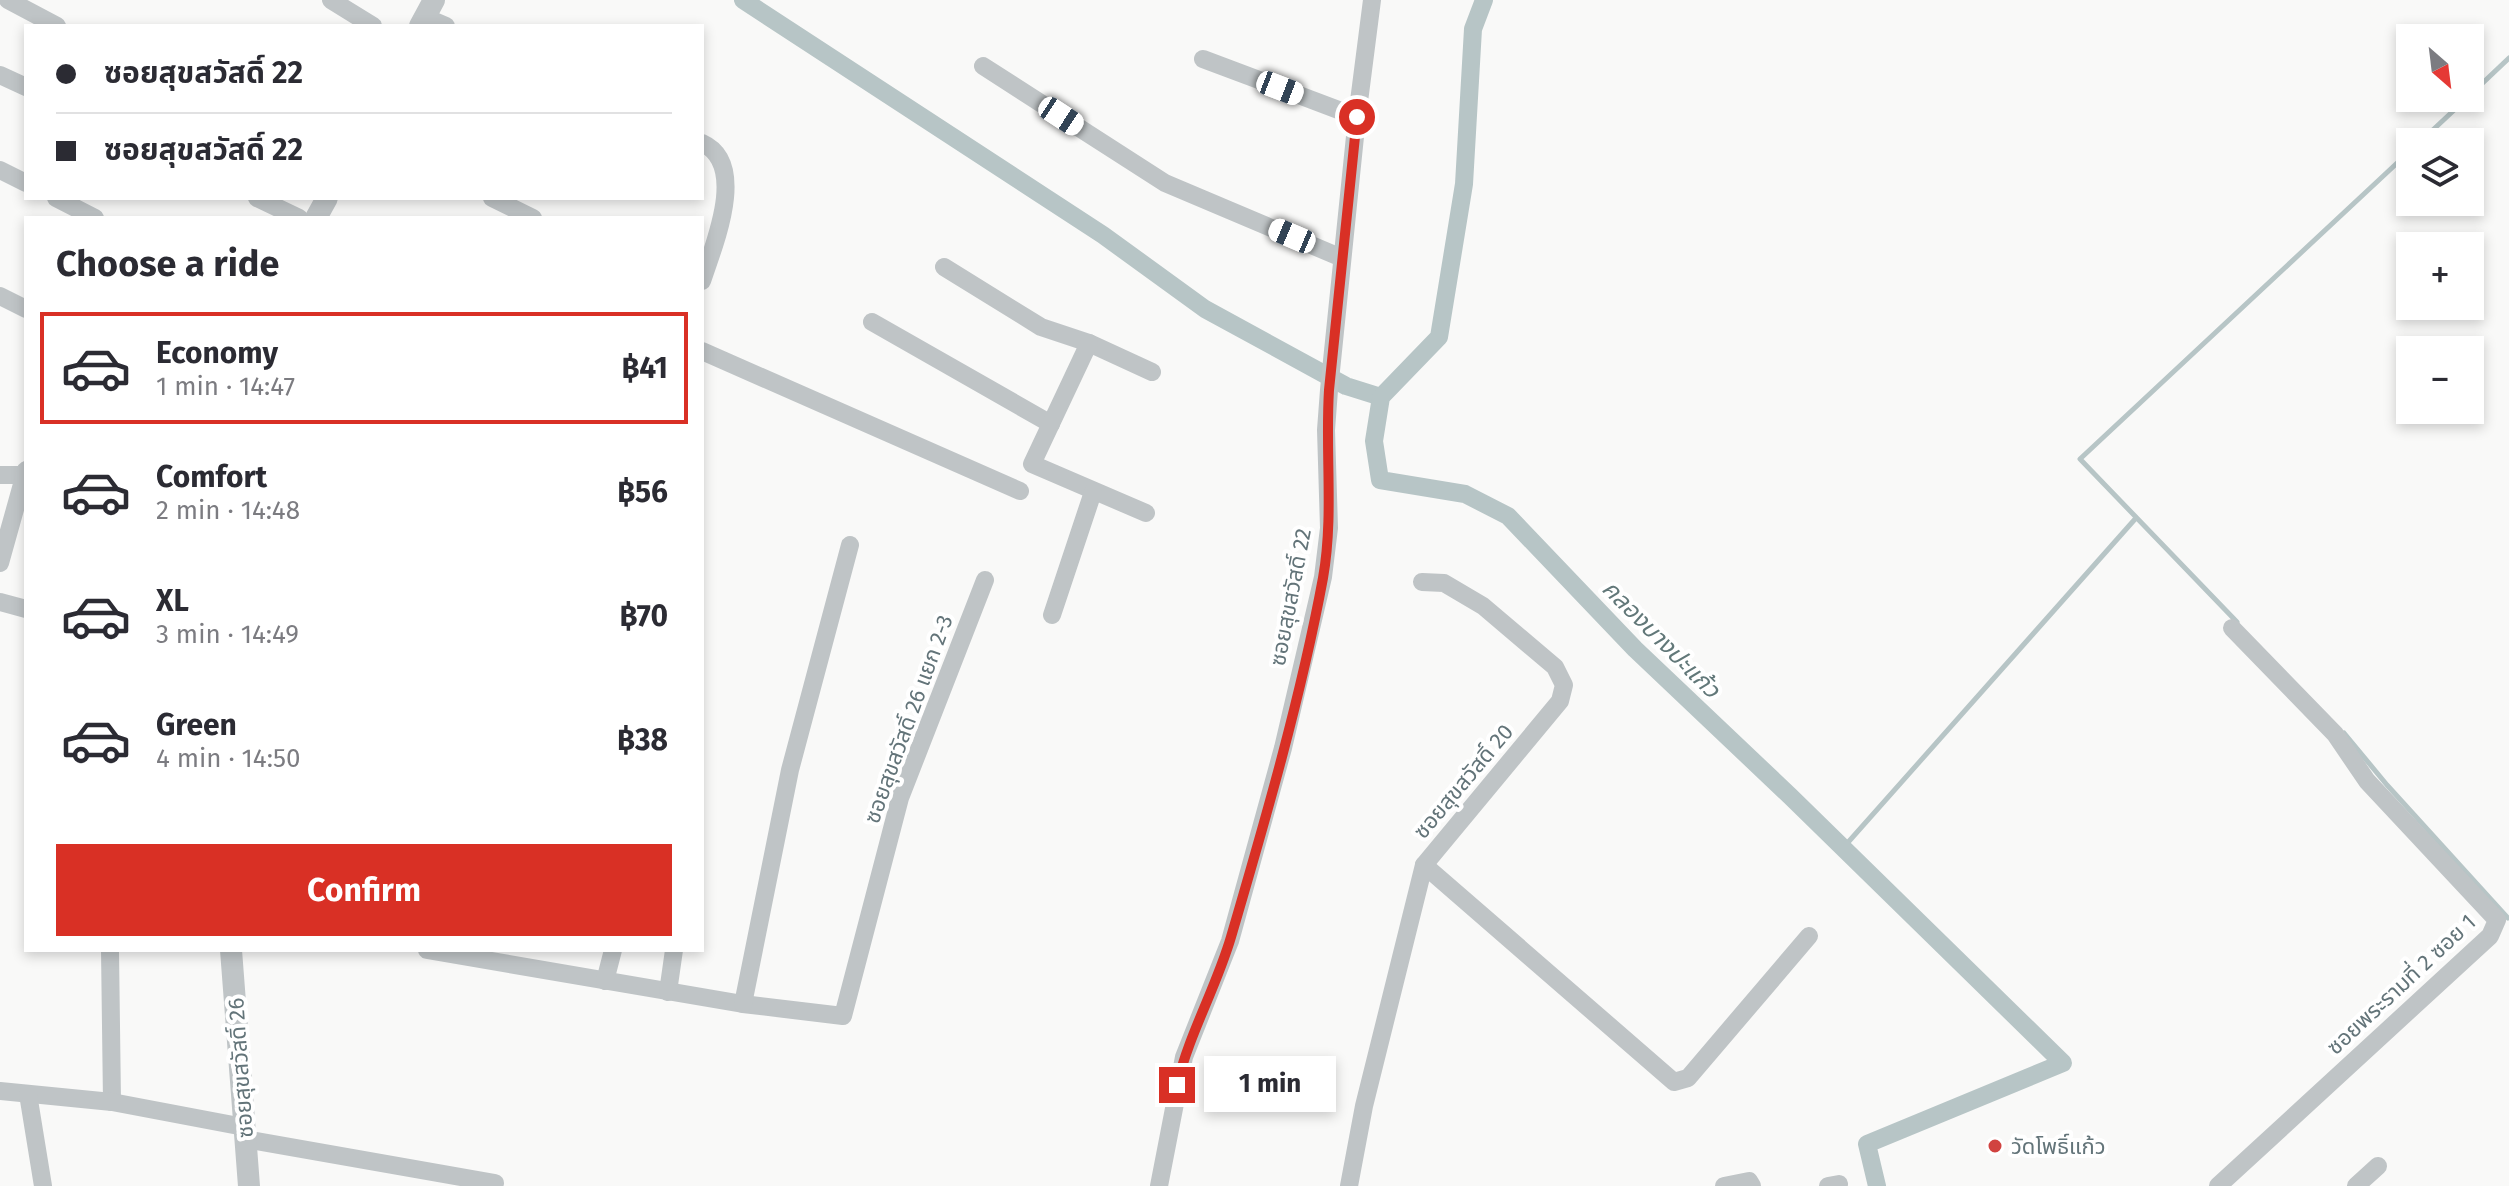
<!DOCTYPE html>
<meta charset="utf-8">
<style>
body{margin:0;font-family:"Fira Sans","Noto Sans Thai",sans-serif;background:#f2f2f3;color:#2b2b33;height:100vh;display:flex;flex-direction:column;font-size:30px;white-space:nowrap}
*{box-sizing:border-box;margin:0}
p{font-size:26px;color:#7c7c81}
.icon{flex:none;width:44px;height:44px;fill:none;stroke:currentColor;stroke-width:2;stroke-linecap:round;stroke-linejoin:round}
.map{position:relative;flex:1;overflow:hidden}
.sheet{position:absolute;left:24px;top:216px;width:680px;height:736px;display:flex;flex-direction:column;background:#fff;border-radius:0px;box-shadow:0 4px 12px #0003}
.sheet>*{flex:none}
.top-card{position:absolute;left:24px;top:24px;width:680px;height:176px;border-radius:0px;box-shadow:0 4px 12px #0003;display:grid;align-content:center;height:176px;padding:0 32px;background:#fff}
.needle{width:52px;rotate:152deg}
.fabs{position:absolute;left:2396px;top:24px;display:grid;gap:16px}
.fabs a{display:grid;place-items:center;width:88px;height:88px;border-radius:0px;background:#fff;box-shadow:0 4px 12px #0003;font-size:40px}
.end{position:absolute;width:36px;height:36px;margin:-18px;border:10px solid #d93025;background:#fff;box-shadow:0 0 0 4px #fff}
.from{border-radius:50%}
.bubble{position:absolute;height:56px;border-radius:0px;background:#fff;box-shadow:0 4px 12px #0003;font-size:26px;font-weight:700;line-height:56px;text-align:center}
.car{position:absolute;width:24px;height:48px;margin:-24px -12px;border-radius:10px;box-shadow:0 0 6px 2px #0007;background:linear-gradient(#fff 24%,#345 0 40%,#fff 0 76%,#345 0 86%,#fff 0)}
.top-card b{display:flex;align-items:center;gap:28px;height:76px;font-size:30px}
.top-card b+b{border-top:2px solid #e1e1e2}
.top-card i{width:20px;height:20px;background:#2b2b33}
ul{padding:0;list-style:none}
li{display:flex;align-items:center;gap:24px;height:112px;margin:0 16px 12px;padding:0 16px;border:4px solid transparent;border-radius:0px}
li div{flex:1}
li b{display:block;font-size:30px}
li em{font-style:normal;font-weight:700}
li.active{border-color:#d93025}
li>.icon{width:72px;height:72px;stroke-width:1.5}
h2{padding:0 32px;font-size:36px;line-height:96px}
.cta{display:flex;gap:16px;margin-top:auto;padding:16px 32px}
.cta a{flex:1;height:92px;border-radius:0px;background:#d93025;color:#fff;font-size:32px;font-weight:700;line-height:92px;text-align:center}
.map>svg:first-child{display:block}
.lines{fill:none;stroke-linecap:round;stroke-linejoin:round}
.stream{stroke:#b7c5c6;stroke-width:5}
.canal{stroke:#b7c5c6;stroke-width:18}
.minor{stroke:#bfc4c6;stroke-width:18}
.tertiary{stroke:#bfc4c6;stroke-width:22}
.route{stroke:#d93025;stroke-width:10}
.poi-dot{fill:#d14340;stroke:#fff;stroke-width:3}
.labels{text-anchor:middle;stroke-width:8;stroke-linejoin:round;paint-order:stroke}
.street-label{font-size:22px;fill:#637479;stroke:#fff}
.poi-label{font-size:22px;fill:#637479;stroke:#fff;text-anchor:start}
.water-label{font-size:24px;font-style:italic;fill:#627879;stroke:#fff}
</style>
<div class="map">
<svg width="2509" height="1186" viewBox="0 0 2509 1186">
<rect width="100%" height="100%" fill="#f9f9f8"/>
<g class="lines">
<!-- stream -->
<g class="stream">
<polyline points="2470,95 2509,58"/>
<polyline points="2420,142 2467,98"/>
<polyline points="2237,622 2080,459 2410,151"/>
<polyline points="2344,733 2387,785 2508,918"/>
<polyline points="1843,848 2136,518"/>
</g>
<!-- canal -->
<g class="canal">
<polyline points="743,0 1103,235 1205,309 1346,386 1381,397"/>
<polyline points="1484,0 1473,29 1464,184 1439,337 1381,397 1374,441 1380,480 1465,494 1508,516 1635,649 1790,796 2063,1063 1867,1144 1877,1186"/>
</g>
<!-- minor -->
<g class="minor">
<polyline points="8,0 57,26"/>
<polyline points="331,0 373,26"/>
<polyline points="425,17 446,26"/>
<polyline points="1203,59 1357,117"/>
<polyline points="983,66 1165,183 1342,258"/>
<polyline points="0,75 26,87"/>
<path d="M 702,143 C 749,164 713,247 702,281"/>
<polyline points="0,170 26,183"/>
<polyline points="56,198 95,218"/>
<polyline points="257,198 299,218"/>
<polyline points="492,198 533,218"/>
<polyline points="944,267 1041,327 1089,343 1152,372"/>
<polyline points="0,296 26,309"/>
<polyline points="872,322 1051,424"/>
<polyline points="1089,343 1032,464 1146,513"/>
<polyline points="702,351 1020,491"/>
<polyline points="0,475 25,475"/>
<polyline points="0,563 26,470"/>
<polyline points="0,602 26,609"/>
<polyline points="1052,615 1093,492"/>
<polyline points="1424,865 1674,1082 1688,1078 1809,936"/>
<polyline points="110,950 112,1102"/>
<polyline points="427,950 743,1004 843,1016 900,798 985,580"/>
<polyline points="605,981 613,950"/>
<polyline points="668,992 674,950"/>
<polyline points="743,1004 790,770 850,545"/>
<polyline points="0,1091 112,1102 244,1127"/>
<polyline points="28,1094 43,1186"/>
<polyline points="245,1139 495,1183"/>
<polyline points="1159,1186 1184,1057 1230,941 1283,748 1323,577 1329,528 1326,430 1329,390 1357,117 1372,0"/>
<polyline points="1349,1186 1364,1106 1424,865 1560,701 1564,685 1555,667 1483,606 1444,583 1422,582"/>
<polyline points="1724,1186 1749,1181 1752,1186"/>
<polyline points="1828,1186 1839,1184"/>
<polyline points="2218,1186 2490,936 2497,920 2367,781 2335,734 2232,628"/>
<polyline points="2356,1186 2378,1166"/>
</g>
<!-- tertiary -->
<g class="tertiary">
<polyline points="420,26 434,0"/>
<polyline points="316,218 327,198"/>
<polyline points="231,950 249,1186"/>
</g>
</g>
<g class="lines">
<!-- route -->
<path class="route" d="M 1177,1085 C 1189,1034 1216,988 1231,937 C 1265,821 1301,697 1323,578 C 1334,516 1325,453 1329,390 L 1357,117"/>
</g>
<!-- markers -->
<circle class="poi-dot" cx="1995" cy="1146" r="8"/>
<g class="labels">
<!-- street labels -->
<g class="street-label">
<text transform="translate(1290 597) rotate(-79)" y="8">ซอยสุขสวัสดิ์ 22</text>
<text transform="translate(908 719) rotate(-70)" y="8">ซอยสุขสวัสดิ์ 26 แยก 2-3</text>
<text transform="translate(1463 781) rotate(-50)" y="8">ซอยสุขสวัสดิ์ 20</text>
<text transform="translate(2401 984) rotate(-43)" y="8">ซอยพระรามที่ 2 ซอย 1</text>
<text transform="translate(240 1068) rotate(-94)" y="8">ซอยสุขสวัสดิ์ 26</text>
</g>
<!-- poi labels -->
<g class="poi-label">
<text x="2011" y="1154">วัดโพธิ์แก้ว</text>
</g>
<!-- water labels -->
<g class="water-label">
<text transform="translate(1661 639) rotate(45)" y="8">คลองบางปะแก้ว</text>
</g>
</g>
</svg>
<div class="fabs">
<a><svg class="needle" viewBox="-14 -14 28 28"><path d="M0-13l5 13h-10z" fill="#e53935"/><path d="M0 13l5-13h-10z" fill="#7c7c81"/></svg></a>
<a><svg class="icon" aria-label="layers" viewBox="0 0 24 24"><path d="M12 4l9 5-9 5-9-5zM3 14l9 5 9-5"/></svg></a>
<a>+</a>
<a>−</a>
</div>
<i class="end from" style="left:1357px;top:117px"></i>
<i class="end" style="left:1177px;top:1085px"></i>
<div class="bubble" style="left:1204px;top:1056px;width:132px">1 min</div>
<i class="car" style="left:1280px;top:88px;rotate:111deg"></i>
<i class="car" style="left:1061px;top:116px;rotate:123deg"></i>
<i class="car" style="left:1292px;top:236px;rotate:293deg"></i>
<div class="top-card">
<b><i class="from"></i>ซอยสุขสวัสดิ์ 22</b>
<b><i></i>ซอยสุขสวัสดิ์ 22</b>
</div>
<section class="sheet">
<h2>Choose a ride</h2>
<ul>
<li class="active"><svg class="icon" aria-label="car" viewBox="0 0 24 24"><path d="M5 17H2v-5l4-1 3-4h7l3 4 3 1v5h-3M9 17h6M6 11h13"/><circle cx="7" cy="17" r="2"/><circle cx="17" cy="17" r="2"/></svg><div><b>Economy</b><p>1 min · 14:47</p></div><em>฿41</em></li>
<li><svg class="icon" aria-label="car" viewBox="0 0 24 24"><path d="M5 17H2v-5l4-1 3-4h7l3 4 3 1v5h-3M9 17h6M6 11h13"/><circle cx="7" cy="17" r="2"/><circle cx="17" cy="17" r="2"/></svg><div><b>Comfort</b><p>2 min · 14:48</p></div><em>฿56</em></li>
<li><svg class="icon" aria-label="car" viewBox="0 0 24 24"><path d="M5 17H2v-5l4-1 3-4h7l3 4 3 1v5h-3M9 17h6M6 11h13"/><circle cx="7" cy="17" r="2"/><circle cx="17" cy="17" r="2"/></svg><div><b>XL</b><p>3 min · 14:49</p></div><em>฿70</em></li>
<li><svg class="icon" aria-label="car" viewBox="0 0 24 24"><path d="M5 17H2v-5l4-1 3-4h7l3 4 3 1v5h-3M9 17h6M6 11h13"/><circle cx="7" cy="17" r="2"/><circle cx="17" cy="17" r="2"/></svg><div><b>Green</b><p>4 min · 14:50</p></div><em>฿38</em></li>
</ul>
<div class="cta"><a>Confirm</a></div>
</section>
</div>
